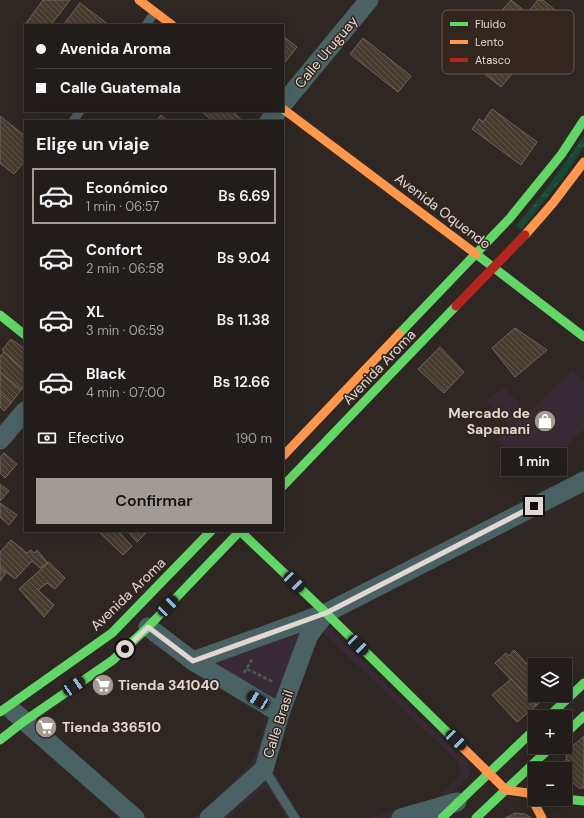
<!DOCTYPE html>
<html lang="es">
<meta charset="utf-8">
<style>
body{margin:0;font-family:"DM Sans",sans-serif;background:#2e2a27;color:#f1f3f6;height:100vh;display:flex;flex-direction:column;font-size:15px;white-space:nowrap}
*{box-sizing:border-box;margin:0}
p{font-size:13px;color:#a2a2a2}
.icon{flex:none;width:22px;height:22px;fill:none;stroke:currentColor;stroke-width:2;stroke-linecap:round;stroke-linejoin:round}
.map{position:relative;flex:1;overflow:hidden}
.side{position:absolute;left:24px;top:120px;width:260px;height:412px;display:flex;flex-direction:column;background:#221d1a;border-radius:0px;box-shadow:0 4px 16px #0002,0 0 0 1px #3f3b39}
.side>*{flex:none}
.hud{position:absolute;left:24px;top:24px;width:260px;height:88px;border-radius:0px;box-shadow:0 4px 16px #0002,0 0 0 1px #3f3b39;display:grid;align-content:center;height:88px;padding:0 12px;background:#221d1a}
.fabs{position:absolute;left:528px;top:658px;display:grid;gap:8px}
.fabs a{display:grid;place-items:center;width:44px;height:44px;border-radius:0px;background:#221d1a;box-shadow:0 4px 16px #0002,0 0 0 1px #3f3b39;font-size:20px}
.end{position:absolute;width:18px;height:18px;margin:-9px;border:5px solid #e1d8d3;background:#111;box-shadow:0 0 0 2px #111}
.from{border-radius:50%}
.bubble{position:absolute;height:28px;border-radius:0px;background:#221d1a;box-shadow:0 4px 16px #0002,0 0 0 1px #3f3b39;font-size:13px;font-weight:600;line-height:28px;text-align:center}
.car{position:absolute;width:12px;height:24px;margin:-12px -6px;border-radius:5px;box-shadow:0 0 3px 1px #0007;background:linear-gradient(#222 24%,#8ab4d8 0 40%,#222 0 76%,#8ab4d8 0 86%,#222 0)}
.hud b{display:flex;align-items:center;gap:14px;height:38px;font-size:15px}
.hud b+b{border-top:1px solid #3f3b39}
.hud i{width:10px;height:10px;background:#f1f3f6}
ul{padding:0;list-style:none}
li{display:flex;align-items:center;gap:12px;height:56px;margin:0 8px 6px;padding:0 4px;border:2px solid transparent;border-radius:0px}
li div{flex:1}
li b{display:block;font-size:15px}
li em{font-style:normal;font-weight:600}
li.current{border-color:#a29a95}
li>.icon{width:36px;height:36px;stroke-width:1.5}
h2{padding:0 12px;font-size:18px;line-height:48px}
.pay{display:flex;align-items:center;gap:10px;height:44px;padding:0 12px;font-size:15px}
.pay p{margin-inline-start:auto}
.primary-button{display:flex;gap:8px;margin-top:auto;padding:8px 12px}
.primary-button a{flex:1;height:46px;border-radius:0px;background:#a29a95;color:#111;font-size:16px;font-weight:600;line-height:46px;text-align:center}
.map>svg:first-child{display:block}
.commercial{fill:#382a35}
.grass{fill:url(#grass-tufts)}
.building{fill:url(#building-back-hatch);stroke:#6c6662}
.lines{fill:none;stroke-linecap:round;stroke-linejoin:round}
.path{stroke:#4a5959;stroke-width:2.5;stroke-dasharray:4 2;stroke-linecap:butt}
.lane{stroke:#4b6264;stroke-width:9}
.street{stroke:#4b6264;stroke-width:19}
.fast{stroke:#63d668;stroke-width:9}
.slow{stroke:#ff974d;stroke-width:9}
.jam{stroke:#b3261e;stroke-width:9}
.route{stroke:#e1d8d3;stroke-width:5}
.labels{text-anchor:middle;stroke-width:3;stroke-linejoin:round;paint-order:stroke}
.street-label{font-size:14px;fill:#e1d8d3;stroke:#33261e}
.poi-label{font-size:14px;font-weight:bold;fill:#e1d8d3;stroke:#33261e;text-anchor:start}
.key{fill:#33261e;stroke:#675b54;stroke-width:1}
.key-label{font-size:11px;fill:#e1d8d3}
</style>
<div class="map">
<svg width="584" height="818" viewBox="0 0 584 818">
<defs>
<pattern id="grass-tufts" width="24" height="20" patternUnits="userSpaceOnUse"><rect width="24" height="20" fill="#164934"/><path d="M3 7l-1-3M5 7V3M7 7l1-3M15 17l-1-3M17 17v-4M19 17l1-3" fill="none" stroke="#386250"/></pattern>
<pattern id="building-back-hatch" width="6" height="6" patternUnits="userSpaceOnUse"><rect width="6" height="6" fill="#473b2d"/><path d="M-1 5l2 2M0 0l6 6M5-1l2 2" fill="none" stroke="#61574b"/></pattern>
</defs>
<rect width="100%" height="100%" fill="#2e2723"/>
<!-- commercial -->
<g class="commercial">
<polygon points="572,371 584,379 584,429 555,457 549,450 515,467 498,439 511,428 487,400 504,387 528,414"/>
<polygon points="308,607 469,765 470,773 467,779 453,792 430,818 370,818 439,797 460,775 461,770 458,762 322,631 316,638 272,769 301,818 286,818 272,794 267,789 260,790 229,818 194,818 219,796 251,763 260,742 264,722 264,714 155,646 146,644 161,630 196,654 296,619"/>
</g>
<!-- grass -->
<path class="grass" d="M 584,135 L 584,146 L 566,174 L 521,230 L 516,225 C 541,197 563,167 584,135 Z"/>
<!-- building -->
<g class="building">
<polygon points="43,0 70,0 51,25 25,25 25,27 24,26"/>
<polygon points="511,0 526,12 489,55 474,42"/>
<polygon points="538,0 543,0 561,15 501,87 480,70"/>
<polygon points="80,3 109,25 63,25"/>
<polygon points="283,36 297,47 283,65"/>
<polygon points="363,38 411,76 398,92 350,54"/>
<polygon points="492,109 537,142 521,165 472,129 479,119 483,122"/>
<polygon points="201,111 232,111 243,121 213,121"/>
<polygon points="161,115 168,121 156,121"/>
<polygon points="0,116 25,136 25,161 14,174 0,163"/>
<polygon points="515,328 547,350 515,377 492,348"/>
<polygon points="11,339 25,349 25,371 2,350"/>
<polygon points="440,347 464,372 444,393 418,369"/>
<polygon points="4,352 25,371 25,385 21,390 0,372 0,355 1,356"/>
<polygon points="0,372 21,390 11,403 0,393"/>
<polygon points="0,393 11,403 4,411 0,407"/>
<polygon points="4,453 17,464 5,478 0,473 0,458"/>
<polygon points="0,484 9,491 0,501"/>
<polygon points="0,503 17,515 9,525 0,517"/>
<polygon points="98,531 118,531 132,546 123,555"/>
<polygon points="127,531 148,531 137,542"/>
<polygon points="11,540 27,553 31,550 34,553 37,550 48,563 40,568 32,561 15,579 0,567 0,552"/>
<polygon points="49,562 65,578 55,589 47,583 38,590 54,605 44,617 19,589"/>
<polygon points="0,568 6,573 0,581"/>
<polygon points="514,650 535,672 535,695 547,695 536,706 495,663 506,653 509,656"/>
<polygon points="511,679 536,706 517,722 492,695"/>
<polygon points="584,736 584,788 579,788 569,779 566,769 566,759 568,750"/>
<polygon points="515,813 525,814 531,818 505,818"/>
</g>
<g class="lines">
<!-- path -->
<g class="path">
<polyline points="247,669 273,682"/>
<polyline points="244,673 253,658"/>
</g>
<!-- lane -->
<g class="lane">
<polyline points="146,25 155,12"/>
<polyline points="73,121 80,111"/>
<polyline points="264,769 295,818"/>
</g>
<!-- street -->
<g class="street">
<polyline points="283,104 369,0"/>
<polyline points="269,121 278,111"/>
<polyline points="0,440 25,411"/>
<polyline points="148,627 193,661 280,713"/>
<polyline points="193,661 326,613 584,481"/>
<polyline points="13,711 135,818"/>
<polyline points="209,818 264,769 280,713 309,635 326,613"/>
<polyline points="401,818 457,802"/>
</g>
<!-- fast -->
<g class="fast">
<polyline points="476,254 584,337"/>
<polyline points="0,315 25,335"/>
<polyline points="399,334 510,218 561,155 584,120"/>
<polyline points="283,486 456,306"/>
<polyline points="240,531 326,613 454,739"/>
<polyline points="0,712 112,633 211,531"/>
<polyline points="548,717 584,683"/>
<polyline points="565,734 584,716"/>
<polyline points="0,740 23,722 113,660 148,627 240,531"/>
<polyline points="565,799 584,801"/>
<polyline points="442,818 535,729"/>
<polyline points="476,818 551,747"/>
</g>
<!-- slow -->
<g class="slow">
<polyline points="139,0 172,25"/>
<polyline points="283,109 476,254"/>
<polyline points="525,235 553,203 584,162"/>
<polyline points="283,456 399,334"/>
<polyline points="454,739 506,790 535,794"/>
<polyline points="529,793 542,818"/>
</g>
<!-- jam -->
<polyline class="jam" points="456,306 525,235"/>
</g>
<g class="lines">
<!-- route -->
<polyline class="route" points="125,649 148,627 193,661 326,613 534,506"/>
</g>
<!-- icons -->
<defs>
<g id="shop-disc" transform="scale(1.15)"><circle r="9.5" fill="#a29a95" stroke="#33261e"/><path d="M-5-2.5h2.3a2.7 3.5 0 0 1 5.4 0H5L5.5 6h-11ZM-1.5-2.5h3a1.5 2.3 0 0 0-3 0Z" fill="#fff"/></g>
<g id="supermarket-disc" transform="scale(1.15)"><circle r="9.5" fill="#a29a95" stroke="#33261e"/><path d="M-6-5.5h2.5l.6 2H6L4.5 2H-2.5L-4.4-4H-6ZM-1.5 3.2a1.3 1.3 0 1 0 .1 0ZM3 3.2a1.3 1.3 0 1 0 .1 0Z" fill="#fff"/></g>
</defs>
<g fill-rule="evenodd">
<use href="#shop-disc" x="545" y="421"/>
<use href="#supermarket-disc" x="103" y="685"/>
<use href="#supermarket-disc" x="46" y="727"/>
</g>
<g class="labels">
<!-- street labels -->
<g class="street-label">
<text transform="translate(326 52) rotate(-50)" y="5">Calle Uruguay</text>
<text transform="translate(443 211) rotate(37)" y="5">Avenida Oquendo</text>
<text transform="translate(379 367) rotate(-46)" y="5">Avenida Aroma</text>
<text transform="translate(128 594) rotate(-44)" y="5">Avenida Aroma</text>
<text transform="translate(278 724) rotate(-72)" y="5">Calle Brasil</text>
</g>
<!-- poi labels -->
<g class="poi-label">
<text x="530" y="418" text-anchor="end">Mercado de<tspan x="530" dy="16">Sapanani</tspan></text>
<text x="118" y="690">Tienda 341040</text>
<text x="62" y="732">Tienda 336510</text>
</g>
</g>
<!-- legend -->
<rect x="442" y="10" width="132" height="64" rx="6" class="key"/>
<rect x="450" y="22" width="18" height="4" fill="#63d668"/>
<rect x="450" y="40" width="18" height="4" fill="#ff974d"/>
<rect x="450" y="58" width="18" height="4" fill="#b3261e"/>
<g class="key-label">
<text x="475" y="28">Fluido</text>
<text x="475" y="46">Lento</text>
<text x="475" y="64">Atasco</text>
</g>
</svg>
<div class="fabs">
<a><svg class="icon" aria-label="layers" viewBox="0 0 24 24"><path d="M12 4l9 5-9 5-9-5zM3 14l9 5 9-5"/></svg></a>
<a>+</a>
<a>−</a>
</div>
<i class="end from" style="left:125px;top:649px"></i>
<i class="end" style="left:534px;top:506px"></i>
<div class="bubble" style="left:501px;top:448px;width:66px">1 min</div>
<i class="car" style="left:294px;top:582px;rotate:134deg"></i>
<i class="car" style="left:168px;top:606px;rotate:44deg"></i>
<i class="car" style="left:358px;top:645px;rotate:134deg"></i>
<i class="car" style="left:74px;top:686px;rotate:56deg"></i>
<i class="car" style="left:258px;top:700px;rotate:301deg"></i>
<i class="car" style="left:456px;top:740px;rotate:134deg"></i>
<div class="hud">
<b><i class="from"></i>Avenida Aroma</b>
<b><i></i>Calle Guatemala</b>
</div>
<section class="side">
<h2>Elige un viaje</h2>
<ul>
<li class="current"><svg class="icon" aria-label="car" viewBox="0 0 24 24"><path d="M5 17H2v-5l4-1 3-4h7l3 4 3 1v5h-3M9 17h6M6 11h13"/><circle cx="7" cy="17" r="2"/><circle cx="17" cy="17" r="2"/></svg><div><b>Económico</b><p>1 min · 06:57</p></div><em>Bs 6.69</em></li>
<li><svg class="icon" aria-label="car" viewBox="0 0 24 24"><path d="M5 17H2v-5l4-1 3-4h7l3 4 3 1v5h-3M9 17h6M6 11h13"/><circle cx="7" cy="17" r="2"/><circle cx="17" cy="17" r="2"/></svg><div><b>Confort</b><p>2 min · 06:58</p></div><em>Bs 9.04</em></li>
<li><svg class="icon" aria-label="car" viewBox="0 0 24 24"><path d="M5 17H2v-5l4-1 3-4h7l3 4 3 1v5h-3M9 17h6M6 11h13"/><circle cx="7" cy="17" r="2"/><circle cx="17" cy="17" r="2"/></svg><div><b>XL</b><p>3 min · 06:59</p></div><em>Bs 11.38</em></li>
<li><svg class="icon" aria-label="car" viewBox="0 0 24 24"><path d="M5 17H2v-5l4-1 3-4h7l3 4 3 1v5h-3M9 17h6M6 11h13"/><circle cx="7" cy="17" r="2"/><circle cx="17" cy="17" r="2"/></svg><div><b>Black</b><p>4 min · 07:00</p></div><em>Bs 12.66</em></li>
</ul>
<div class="pay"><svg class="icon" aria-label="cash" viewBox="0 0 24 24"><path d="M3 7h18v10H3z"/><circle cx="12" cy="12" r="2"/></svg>Efectivo<p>190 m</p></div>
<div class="primary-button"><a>Confirmar</a></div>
</section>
</div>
